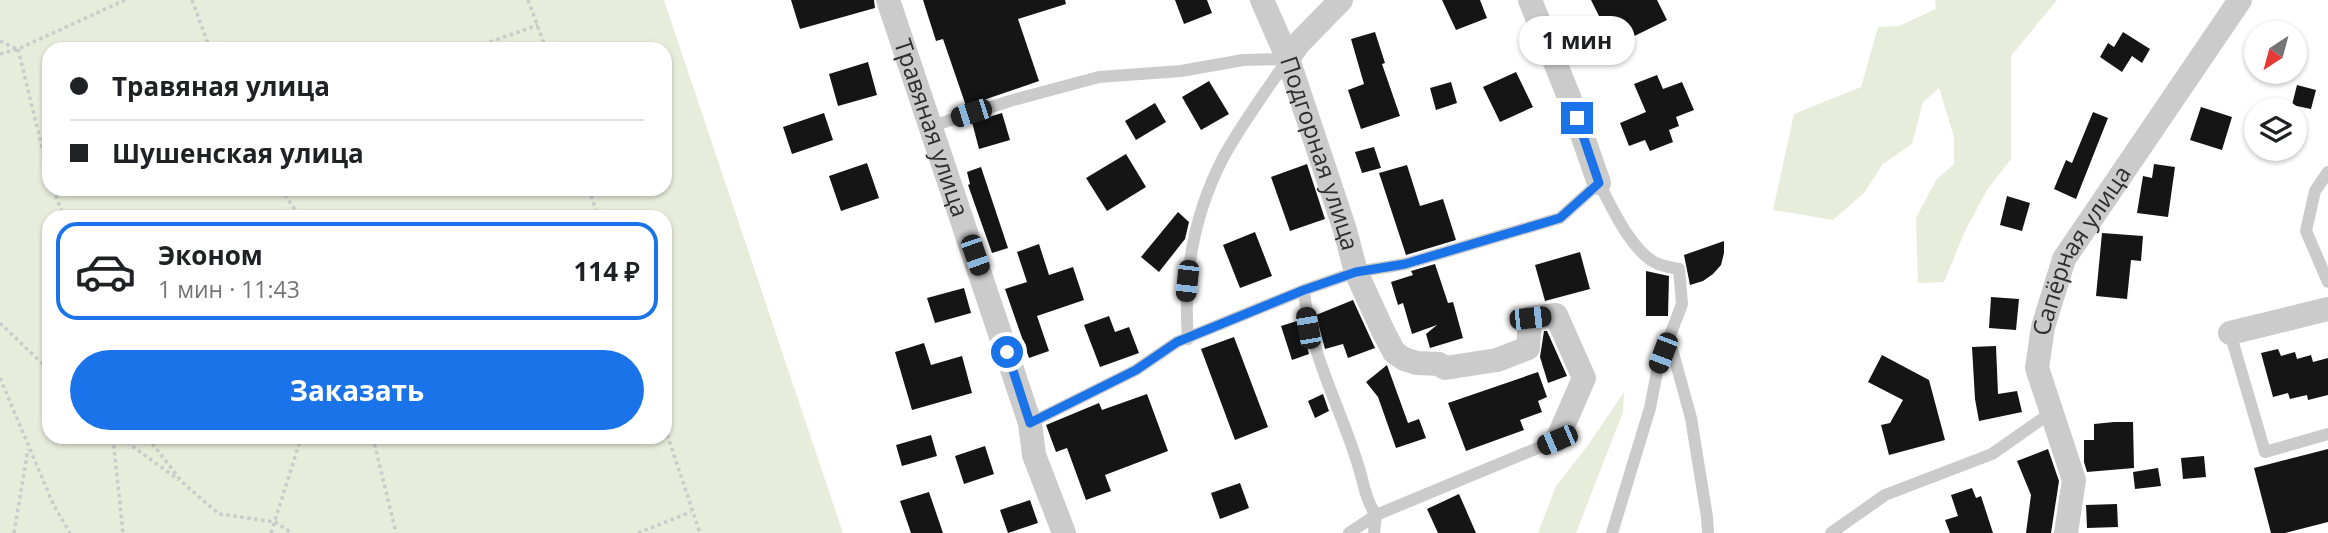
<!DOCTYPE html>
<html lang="ru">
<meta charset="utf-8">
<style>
body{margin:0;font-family:"Open Sans",sans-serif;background:#f2f2f2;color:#202124;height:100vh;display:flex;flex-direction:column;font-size:26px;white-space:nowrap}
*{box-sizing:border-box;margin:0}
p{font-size:23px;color:#757577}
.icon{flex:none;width:38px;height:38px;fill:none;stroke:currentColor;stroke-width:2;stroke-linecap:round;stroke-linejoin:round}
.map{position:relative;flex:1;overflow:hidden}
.side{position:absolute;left:42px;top:210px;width:630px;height:234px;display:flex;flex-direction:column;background:#fff;border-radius:21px;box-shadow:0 2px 5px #0004}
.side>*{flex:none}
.guide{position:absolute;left:42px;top:42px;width:630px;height:154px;border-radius:21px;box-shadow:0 2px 5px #0004;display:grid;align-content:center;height:154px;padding:0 28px;background:#fff}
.needle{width:46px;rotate:216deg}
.controls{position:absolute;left:2244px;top:21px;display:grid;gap:14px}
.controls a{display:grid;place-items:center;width:63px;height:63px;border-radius:50%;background:#fff;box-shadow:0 2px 5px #0004;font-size:35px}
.end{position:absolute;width:32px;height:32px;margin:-16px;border:9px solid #1a73e8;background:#fff;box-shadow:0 0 0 4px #fff}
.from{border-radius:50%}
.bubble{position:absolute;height:49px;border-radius:24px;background:#fff;box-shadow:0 2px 5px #0004;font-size:23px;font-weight:700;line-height:49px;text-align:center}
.car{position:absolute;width:21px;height:42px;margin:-21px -10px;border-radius:9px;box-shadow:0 0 5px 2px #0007;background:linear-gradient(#222 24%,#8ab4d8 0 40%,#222 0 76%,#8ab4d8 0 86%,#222 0)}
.guide b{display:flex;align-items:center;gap:24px;height:66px;font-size:26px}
.guide b+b{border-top:2px solid #e0e0e0}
.guide i{width:18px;height:18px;background:#202124}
ul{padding:12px 0 0;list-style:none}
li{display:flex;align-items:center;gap:21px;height:98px;margin:0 14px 10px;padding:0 14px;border:4px solid #e0e0e0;border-radius:21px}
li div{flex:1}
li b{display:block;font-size:26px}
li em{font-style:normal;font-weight:700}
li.current{border-color:#1a73e8}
li>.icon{width:63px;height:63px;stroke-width:1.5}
.cta{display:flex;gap:14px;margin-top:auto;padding:14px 28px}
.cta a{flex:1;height:80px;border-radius:42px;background:#1a73e8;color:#fff;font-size:28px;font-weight:700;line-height:80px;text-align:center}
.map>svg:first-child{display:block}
.green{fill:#e8eddb;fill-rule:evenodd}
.building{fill:#151515}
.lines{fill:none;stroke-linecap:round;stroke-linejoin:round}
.path{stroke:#cbcbcb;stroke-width:3.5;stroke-dasharray:3.5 3.5;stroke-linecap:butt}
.service{stroke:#cbcbcb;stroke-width:12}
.minor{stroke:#cbcbcb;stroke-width:24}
.route{stroke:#1a73e8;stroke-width:9}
.labels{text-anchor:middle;stroke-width:7;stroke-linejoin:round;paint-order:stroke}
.street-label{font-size:24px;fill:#2e2e2e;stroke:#fff}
</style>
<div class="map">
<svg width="2328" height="533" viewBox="0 0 2328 533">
<rect width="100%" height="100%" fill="#fff"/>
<!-- green -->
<g class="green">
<path d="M 0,0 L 664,0 L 843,533 L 0,533 ZM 665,49 L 665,189 L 49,189 L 49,49 ZM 49,217 L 665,217 L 665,438 L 49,438 Z"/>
<polygon points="1935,0 2057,0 2011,56 2011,159 1987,190 1965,231 1944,282 1918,283 1916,218 1936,180 1954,164 1954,137 1939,88 1923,102 1912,144 1883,164 1864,193 1833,220 1773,210 1794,114 1861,87 1878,27 1899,26 1936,9"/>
<polygon points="1624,392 1623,412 1576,533 1538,533 1556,486 1586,448"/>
</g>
<!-- building -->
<g class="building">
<polygon points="791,0 874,0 875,8 800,29"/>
<polygon points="923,0 1065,0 1066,4 1018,19 1039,81 966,106 943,39 936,41"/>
<polygon points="1175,0 1207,0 1212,13 1184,24"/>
<polygon points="1442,0 1480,0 1487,18 1456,30"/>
<polygon points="1591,0 1657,0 1667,20 1614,46"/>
<polygon points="1375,32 1385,63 1382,64 1400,116 1361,129 1348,90 1364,84 1351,39"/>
<polygon points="2123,32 2150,49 2142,63 2132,56 2122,72 2100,57 2108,43 2114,47"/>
<polygon points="868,62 877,95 838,106 829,74"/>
<polygon points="1516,72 1533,107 1500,122 1483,87"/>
<polygon points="1657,75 1663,89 1682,82 1694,110 1676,117 1679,126 1669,130 1673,142 1650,151 1645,140 1629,146 1620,123 1646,112 1634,84"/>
<polygon points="1209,81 1229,114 1201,130 1182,97"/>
<polygon points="1451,82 1457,103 1436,110 1430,88"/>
<polygon points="2297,85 2316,90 2311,109 2292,105"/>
<polygon points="1155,103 1166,122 1136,140 1125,121"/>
<polygon points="2201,107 2232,117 2222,150 2190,140"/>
<polygon points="2093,112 2108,118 2076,199 2054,189 2066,160 2072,163"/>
<polygon points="824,113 833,140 792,154 783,127"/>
<polygon points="1002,113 1010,140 979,149 972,122"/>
<polygon points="1374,147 1381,168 1362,173 1355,152"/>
<polygon points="1126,154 1146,187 1107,211 1086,178"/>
<polygon points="867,163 879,198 841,211 829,176"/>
<polygon points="1307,164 1325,219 1290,231 1271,177"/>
<polygon points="2154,164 2175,167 2168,217 2137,213 2143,176 2152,178"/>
<polygon points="1407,165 1420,206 1443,199 1456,240 1406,255 1379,173"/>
<polygon points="981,167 1008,248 992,253 968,185 970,184 967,172"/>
<polygon points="2007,196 2030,203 2022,231 2000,225"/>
<polygon points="1178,212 1189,222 1185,239 1159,272 1141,257"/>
<polygon points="1255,232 1272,276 1240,288 1223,245"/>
<polygon points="2102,233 2143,236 2141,261 2131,260 2127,299 2096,296"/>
<polygon points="1724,241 1724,253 1721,265 1713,274 1703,281 1690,285 1684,255"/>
<polygon points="1039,244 1049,275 1073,267 1084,300 1037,316 1049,351 1029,358 1005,289 1027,282 1017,252"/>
<polygon points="1580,252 1590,289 1545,301 1535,265"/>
<polygon points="1435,264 1448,303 1453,302 1463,338 1430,348 1426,334 1437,325 1412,334 1403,303 1398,305 1391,282 1413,275 1411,271"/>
<polygon points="1646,271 1669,276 1668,316 1646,316"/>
<polygon points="964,288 971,313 935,323 927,298"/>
<polygon points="1991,297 2019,299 2016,330 1989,328"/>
<polygon points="1353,300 1375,348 1348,358 1343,344 1325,349 1316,315"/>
<polygon points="1109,316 1115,332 1129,327 1139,353 1100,367 1084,325"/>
<polygon points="1300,320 1309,354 1292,360 1281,326"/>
<polygon points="1544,331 1547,331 1567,376 1548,383 1540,357"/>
<polygon points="1234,337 1268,427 1235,440 1201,349"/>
<polygon points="924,343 931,365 962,356 972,393 912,410 895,352"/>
<polygon points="1996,346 1998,394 2017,391 2022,412 1979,421 1975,399 1972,347"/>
<polygon points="2278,349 2281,356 2295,352 2297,359 2311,355 2313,362 2328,358 2328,395 2308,400 2307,395 2290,399 2288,393 2273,397 2261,353"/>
<polygon points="1882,355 1929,380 1945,440 1889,455 1881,425 1890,423 1903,400 1868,382"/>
<polygon points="1387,365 1408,423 1419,419 1426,438 1396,448 1378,397 1366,382"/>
<polygon points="1538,372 1547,397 1538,401 1542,412 1520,420 1524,430 1466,451 1448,403"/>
<polygon points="1147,394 1168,451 1105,475 1111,491 1086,500 1067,448 1056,452 1046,425 1099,403 1102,410"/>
<polygon points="1323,394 1329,411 1315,418 1308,401"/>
<polygon points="2114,422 2133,422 2134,468 2087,472 2084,462 2084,440 2094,440 2094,424"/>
<polygon points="931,435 937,456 902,466 896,445"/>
<polygon points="985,446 994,474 964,484 955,456"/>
<polygon points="2048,449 2059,481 2051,533 2026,533 2031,495 2017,461"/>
<polygon points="2328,449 2328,522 2285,533 2271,533 2254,468"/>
<polygon points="2204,456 2206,477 2183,479 2181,458"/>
<polygon points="2158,468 2161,486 2135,489 2133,472"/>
<polygon points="1240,483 1249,508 1220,519 1211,493"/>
<polygon points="1972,488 1976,498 1981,496 1993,533 1950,533 1945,520 1958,516 1951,495"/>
<polygon points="929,492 943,533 911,533 900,501"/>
<polygon points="1459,494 1476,533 1438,533 1427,509"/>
<polygon points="1030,500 1038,523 1008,533 1000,510"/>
<polygon points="2117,504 2118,527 2087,528 2086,505"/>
</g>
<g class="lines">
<!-- path -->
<g class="path">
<polyline points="192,0 210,49"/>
<polyline points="528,0 546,49"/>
<polyline points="0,41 17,49"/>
<polyline points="18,49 49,176"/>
<polyline points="470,49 538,25"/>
<polyline points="0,54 18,49 125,0"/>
<polyline points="53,189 64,217"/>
<polyline points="281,189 294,208 295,217"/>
<polyline points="589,189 598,217"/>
<polyline points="0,323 49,370"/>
<polyline points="0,378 54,506 70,533"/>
<polyline points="665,428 700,533"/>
<polyline points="113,438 123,533"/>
<polyline points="121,438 179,480"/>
<polyline points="148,438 182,482 219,514 275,522 292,533"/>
<polyline points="371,438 375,446 396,533"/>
<polyline points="14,533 28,449"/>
<polyline points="271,533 301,438"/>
<polyline points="638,533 691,512"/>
</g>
<!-- service -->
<g class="service">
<polyline points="929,127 1013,100 1099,77 1181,71 1243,60 1288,59"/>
<polyline points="2328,172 2315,191 2306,231 2328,282"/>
<path d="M 1304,290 C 1309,352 1340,406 1358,465 C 1364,483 1365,499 1376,515 L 1374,533"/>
<polyline points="2230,333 2265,452 2328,434"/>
<polyline points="1669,338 1691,418 1707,517 1708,533"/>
<path d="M 1188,339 C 1183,276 1194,214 1223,158 C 1242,123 1266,91 1288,59"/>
<path d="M 1030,423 L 1136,370 L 1177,342 L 1304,290 L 1356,272 L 1405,264 L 1560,218 L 1599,183 C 1611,206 1632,253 1658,264 C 1664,266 1672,268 1679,269 L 1682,304 L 1658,367 L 1650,408 L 1612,533"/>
<polyline points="1349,533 1376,515 1557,440"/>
<polyline points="1831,533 1885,495 1992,454 2052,412"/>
</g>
<!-- minor -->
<g class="minor">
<path id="s1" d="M 888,0 L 1030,423 L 1034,455 L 1064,533"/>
<path id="s2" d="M 1262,0 L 1288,59 L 1345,230 L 1356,272 L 1383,331 L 1394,352 L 1404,359 L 1417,363 L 1439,364 L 1445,368 L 1497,360 L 1528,348 L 1530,318 L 1556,315 L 1584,378 L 1557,440"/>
<polyline points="1530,0 1569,97 1599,183"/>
<polyline points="1288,59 1299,43 1341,0"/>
<polyline points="2230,333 2328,309"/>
<path id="s3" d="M 2066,533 L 2074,480 L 2037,368 L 2043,327 L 2064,259 L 2240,0"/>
</g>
</g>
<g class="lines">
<!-- route -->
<polyline class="route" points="1007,352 1030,423 1136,370 1177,342 1304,290 1356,272 1405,264 1560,218 1599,183 1577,118"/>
</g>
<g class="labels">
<!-- street labels -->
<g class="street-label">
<text dy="8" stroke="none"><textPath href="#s1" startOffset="135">Травяная улица</textPath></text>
<text dy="8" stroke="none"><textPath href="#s2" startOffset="164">Подгорная улица</textPath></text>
<text dy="8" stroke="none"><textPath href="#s3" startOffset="299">Сапёрная улица</textPath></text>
</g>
</g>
</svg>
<div class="controls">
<a><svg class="needle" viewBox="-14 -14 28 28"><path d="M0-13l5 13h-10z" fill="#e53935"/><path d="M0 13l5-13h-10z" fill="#757577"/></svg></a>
<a><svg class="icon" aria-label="layers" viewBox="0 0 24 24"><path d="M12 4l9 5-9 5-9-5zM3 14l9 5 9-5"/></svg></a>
</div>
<i class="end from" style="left:1007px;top:352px"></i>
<i class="end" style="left:1577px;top:118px"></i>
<div class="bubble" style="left:1519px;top:16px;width:116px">1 мин</div>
<i class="car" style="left:971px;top:113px;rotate:252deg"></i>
<i class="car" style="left:975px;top:255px;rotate:161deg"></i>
<i class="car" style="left:1187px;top:281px;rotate:186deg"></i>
<i class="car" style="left:1530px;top:318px;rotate:84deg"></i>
<i class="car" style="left:1308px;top:328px;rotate:350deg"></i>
<i class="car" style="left:1663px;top:353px;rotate:201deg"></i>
<i class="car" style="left:1557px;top:440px;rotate:247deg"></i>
<div class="guide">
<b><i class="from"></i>Травяная улица</b>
<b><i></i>Шушенская улица</b>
</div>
<section class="side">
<ul>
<li class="current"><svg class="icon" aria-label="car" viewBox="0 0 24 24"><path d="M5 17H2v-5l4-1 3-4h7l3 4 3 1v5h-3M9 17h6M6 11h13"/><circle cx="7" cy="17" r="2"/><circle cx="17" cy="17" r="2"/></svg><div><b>Эконом</b><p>1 мин · 11:43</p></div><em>114 ₽</em></li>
</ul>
<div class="cta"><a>Заказать</a></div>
</section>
</div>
